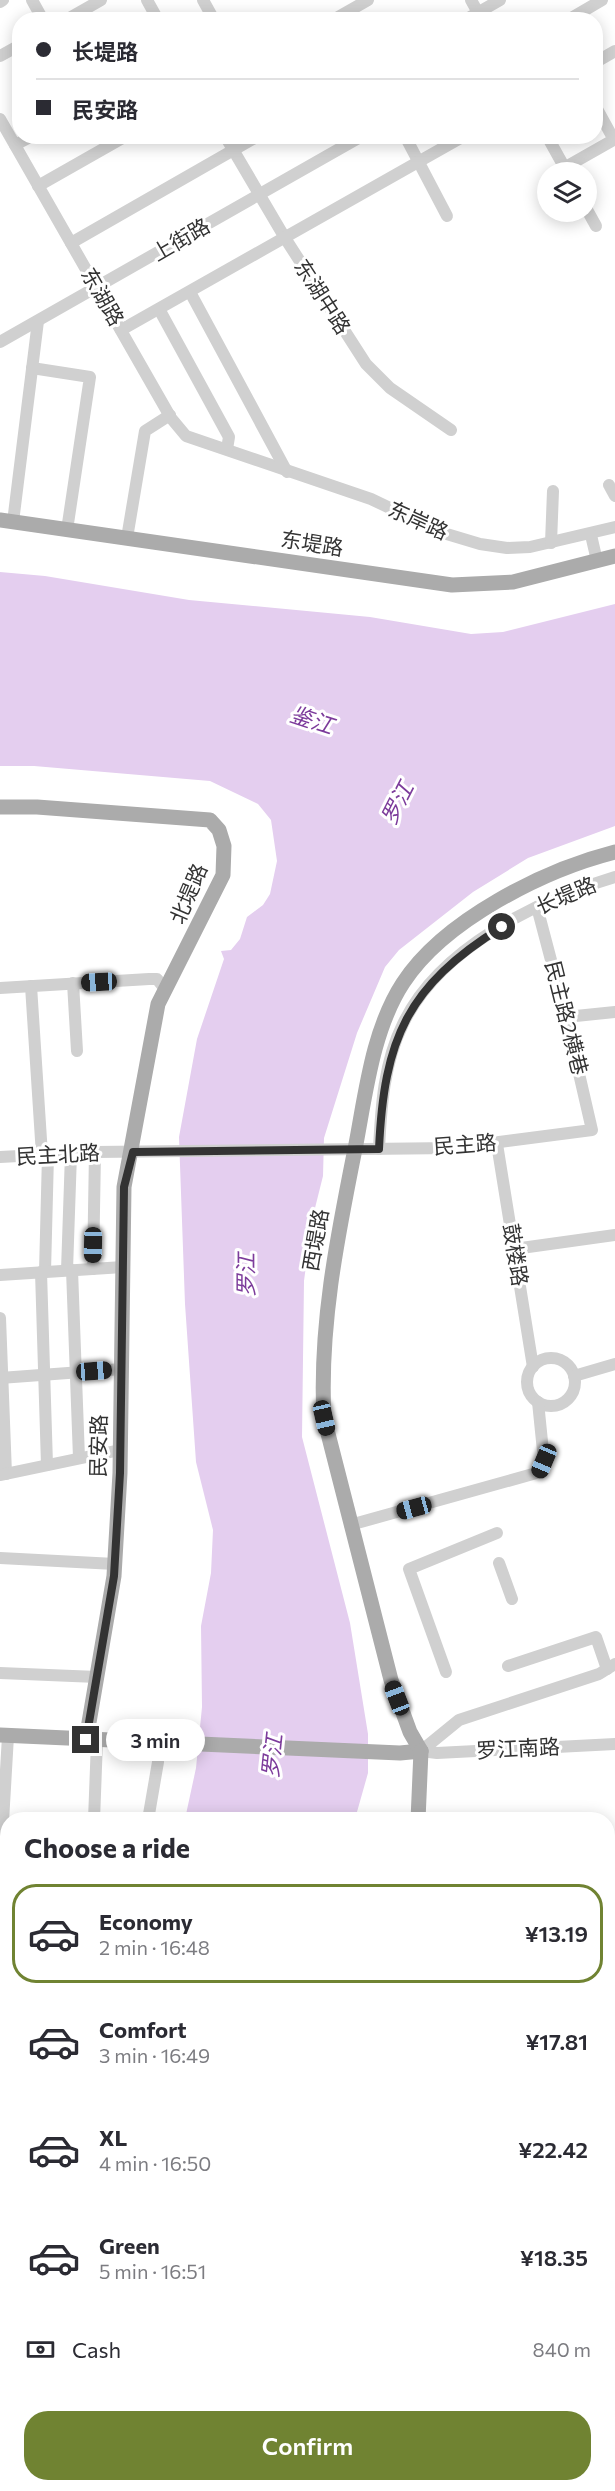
<!DOCTYPE html>
<meta charset="utf-8">
<style>
body{margin:0;font-family:Commissioner,"Noto Sans SC",sans-serif;background:#f7f7f7;color:#2b2b33;height:100vh;display:flex;flex-direction:column;font-size:22px;white-space:nowrap}
*{box-sizing:border-box;margin:0}
p{font-size:20px;color:#7c7c81}
.icon{flex:none;width:33px;height:33px;fill:none;stroke:currentColor;stroke-width:2;stroke-linecap:round;stroke-linejoin:round}
.map{position:relative;flex:1;overflow:hidden}
.details{position:absolute;left:0px;top:1812px;width:615px;height:680px;display:flex;flex-direction:column;background:#fff;border-radius:24px 24px 0 0;box-shadow:0 3px 15px #0003}
.details>*{flex:none}
.guide{position:absolute;left:12px;top:12px;width:591px;height:132px;border-radius:24px;box-shadow:0 3px 15px #0003;display:grid;align-content:center;height:132px;padding:0 24px;background:#fff}
.fabs{position:absolute;left:537px;top:162px;display:grid;gap:12px}
.fabs a{display:grid;place-items:center;width:60px;height:60px;border-radius:50%;background:#fff;box-shadow:0 3px 15px #0003;font-size:30px}
.end{position:absolute;width:27px;height:27px;margin:-14px;border:8px solid #333;background:#fff;box-shadow:0 0 0 3px #fff}
.from{border-radius:50%}
.bubble{position:absolute;height:42px;border-radius:21px;background:#fff;box-shadow:0 3px 15px #0003;font-size:20px;font-weight:600;line-height:42px;text-align:center}
.car{position:absolute;width:18px;height:36px;margin:-18px -9px;border-radius:8px;box-shadow:0 0 4px 2px #0007;background:linear-gradient(#222 24%,#8ab4d8 0 40%,#222 0 76%,#8ab4d8 0 86%,#222 0)}
.guide b{display:flex;align-items:center;gap:21px;height:57px;font-size:22px}
.guide b+b{border-top:2px solid #e1e1e2}
.guide i{width:15px;height:15px;background:#2b2b33}
ul{padding:0;list-style:none}
li{display:flex;align-items:center;gap:18px;height:99px;margin:0 12px 9px;padding:0 12px;border:3px solid transparent;border-radius:24px}
li div{flex:1}
li b{display:block;font-size:22px}
li em{font-style:normal;font-weight:600}
li.on{border-color:#708332}
li>.icon{width:54px;height:54px;stroke-width:1.5}
h2{padding:0 24px;font-size:27px;line-height:72px}
.pay{display:flex;align-items:center;gap:15px;height:66px;padding:0 24px;font-size:22px}
.pay p{margin-inline-start:auto}
.cta{display:flex;gap:12px;margin-top:auto;padding:12px 24px}
.cta a{flex:1;height:69px;border-radius:24px;background:#708332;color:#fff;font-size:24px;font-weight:600;line-height:69px;text-align:center}
.map>svg:first-child{display:block}
.water{fill:#e4ceef}
.lines{fill:none;stroke-linecap:round;stroke-linejoin:round}
.minor{stroke:#d0d0d0;stroke-width:12}
.major{stroke:#ababab;stroke-width:15}
.route{stroke:#333;stroke-width:8}
.labels{text-anchor:middle;stroke-width:6;stroke-linejoin:round;paint-order:stroke}
.street-label{font-size:21px;fill:#333;stroke:#fff}
.water-label{font-size:22px;font-style:italic;fill:#7c3b9b;stroke:#fff}
</style>
<div class="map">
<svg width="615" height="2491" viewBox="0 0 615 2491">
<rect width="100%" height="100%" fill="#fff"/>
<!-- water -->
<g class="water">
<polygon points="0,572 45,576 189,600 370,617 471,634 503,632 615,604 615,826 528,858 473,892 399,950 385,967 357,1033 324,1138 323,1176 312,1220 304,1281 302,1437 350,1623 368,1734 368,1773 355,1819 185,1819 196,1768 202,1707 201,1626 211,1573 213,1530 196,1462 185,1304 179,1137 197,1039 224,959 221,951 231,950 240,939 247,917 263,905 270,894 277,861 271,820 258,804 210,781 34,766 0,766"/>
<polygon points="89,2484 257,2484 256,2491 88,2491"/>
</g>
<g class="lines">
<!-- minor -->
<g class="minor">
<polyline points="32,0 43,20"/>
<polyline points="147,0 158,20"/>
<polyline points="203,0 214,20"/>
<polyline points="471,0 481,18"/>
<polyline points="0,2 3,0"/>
<polyline points="66,20 101,0"/>
<polyline points="333,20 368,0"/>
<polyline points="465,20 500,0"/>
<polyline points="568,20 602,0"/>
<polyline points="0,56 20,45"/>
<polyline points="596,62 615,51"/>
<polyline points="596,107 614,140"/>
<polyline points="0,119 171,418 186,436 371,499 440,532 480,544 507,548 530,547 615,527"/>
<polyline points="225,136 285,238 366,364 390,388 451,430"/>
<polyline points="405,136 447,216"/>
<polyline points="547,136 567,172"/>
<polyline points="15,145 32,136"/>
<polyline points="564,168 615,139"/>
<polyline points="38,186 126,136"/>
<polyline points="586,208 596,226"/>
<polyline points="71,243 258,136"/>
<polyline points="190,292 287,472"/>
<polyline points="159,309 229,437 227,449"/>
<polyline points="121,330 464,136"/>
<polyline points="0,342 362,136"/>
<polyline points="32,368 90,377 67,530"/>
<polyline points="609,485 615,496"/>
<polyline points="13,522 38,321"/>
<polyline points="591,535 597,561"/>
<polyline points="127,538 145,431 170,415"/>
<polyline points="551,543 553,491"/>
<polyline points="73,983 77,1051"/>
<polyline points="31,986 42,1155"/>
<polyline points="0,988 149,979 157,979 165,989"/>
<polyline points="566,1017 615,1012"/>
<polyline points="497,1144 533,1367"/>
<path d="M 379,1149 C 381,1107 384,1062 403,1024 C 439,948 538,900 615,877"/>
<polyline points="0,1157 95,1152 453,1148 592,1130 566,1017 537,907"/>
<polyline points="514,1249 615,1235"/>
<polyline points="93,1269 95,1152"/>
<polyline points="67,1270 71,1154"/>
<polyline points="72,1270 79,1458"/>
<polyline points="41,1272 47,1465"/>
<polyline points="45,1272 48,1155"/>
<polyline points="0,1275 123,1267"/>
<polyline points="0,1318 6,1474"/>
<circle cx="551" cy="1382" r="24"/>
<polyline points="574,1376 615,1364"/>
<polyline points="0,1378 122,1369"/>
<polyline points="1,1475 120,1450"/>
<polyline points="350,1525 540,1472 544,1461 538,1402"/>
<polyline points="0,1558 115,1564"/>
<polyline points="499,1563 512,1599"/>
<polyline points="508,1666 596,1637 607,1669"/>
<polyline points="446,1672 409,1569 497,1533"/>
<polyline points="0,1673 97,1677"/>
<polyline points="421,1751 459,1720 599,1674 615,1664"/>
<polyline points="421,1751 437,1753 615,1744"/>
<polyline points="94,1820 97,1741"/>
<polyline points="148,1820 158,1762"/>
<polyline points="0,1873 8,1736"/>
<polyline points="0,1908 8,1908"/>
<polyline points="608,1992 615,1986"/>
<polyline points="0,2059 8,2059"/>
<polyline points="0,2359 8,2311"/>
<polyline points="0,2443 8,2444"/>
<polyline points="42,2491 44,2484"/>
</g>
<!-- major -->
<g class="major">
<polyline points="0,520 452,585 513,582 615,556"/>
<polyline points="0,807 37,807 210,820 219,830 224,846 223,875 158,1004 124,1187 120,1473 114,1576 86,1740"/>
<polyline points="0,1735 400,1753 421,1751"/>
<path d="M 421,1751 L 410,1732 L 391,1680 L 324,1418 C 319,1325 338,1234 356,1144 C 366,1091 373,1029 403,983 C 444,920 544,870 615,852"/>
<polyline points="418,1820 421,1751"/>
<polyline points="329,2491 331,2484"/>
</g>
</g>
<g class="lines">
<!-- route -->
<path class="route" d="M 86,1740 L 114,1576 L 120,1473 L 124,1187 L 133,1152 L 379,1149 C 384,1039 407,986 502,927"/>
</g>
<g class="labels">
<!-- street labels -->
<g class="street-label">
<text transform="translate(181 240) rotate(-30)" y="7">上街路</text>
<text transform="translate(102 297) rotate(60)" y="7">东湖路</text>
<text transform="translate(322 297) rotate(57)" y="7">东湖中路</text>
<text transform="translate(418 521) rotate(24)" y="7">东岸路</text>
<text transform="translate(312 544) rotate(9)" y="7">东堤路</text>
<text transform="translate(189 894) rotate(-67)" y="7">北堤路</text>
<text transform="translate(566 896) rotate(-23)" y="7">长堤路</text>
<text transform="translate(566 1018) rotate(76)" y="7">民主路2横巷</text>
<text transform="translate(465 1145) rotate(-4)" y="7">民主路</text>
<text transform="translate(58 1155) rotate(-3)" y="7">民主北路</text>
<text transform="translate(316 1240) rotate(-80)" y="7">西堤路</text>
<text transform="translate(515 1255) rotate(81)" y="7">鼓楼路</text>
<text transform="translate(99 1446) rotate(-89)" y="7">民安路</text>
<text transform="translate(518 1749) rotate(-3)" y="7">罗江南路</text>
</g>
<!-- water labels -->
<g class="water-label">
<text transform="translate(312 720) rotate(18)" y="8">鉴江</text>
<text transform="translate(397 803) rotate(-63)" y="8">罗江</text>
<text transform="translate(246 1275) rotate(-90)" y="8">罗江</text>
<text transform="translate(272 1756) rotate(-84)" y="8">罗江</text>
</g>
</g>
</svg>
<div class="fabs">
<a><svg class="icon" aria-label="layers" viewBox="0 0 24 24"><path d="M12 4l9 5-9 5-9-5zM3 14l9 5 9-5"/></svg></a>
</div>
<i class="end from" style="left:502px;top:927px"></i>
<i class="end" style="left:86px;top:1740px"></i>
<div class="bubble" style="left:106px;top:1719px;width:99px">3 min</div>
<i class="car" style="left:99px;top:982px;rotate:267deg"></i>
<i class="car" style="left:93px;top:1245px;rotate:181deg"></i>
<i class="car" style="left:94px;top:1371px;rotate:86deg"></i>
<i class="car" style="left:324px;top:1418px;rotate:167deg"></i>
<i class="car" style="left:544px;top:1461px;rotate:203deg"></i>
<i class="car" style="left:414px;top:1508px;rotate:255deg"></i>
<i class="car" style="left:397px;top:1698px;rotate:339deg"></i>
<div class="guide">
<b><i class="from"></i>长堤路</b>
<b><i></i>民安路</b>
</div>
<section class="details">
<h2>Choose a ride</h2>
<ul>
<li class="on"><svg class="icon" aria-label="car" viewBox="0 0 24 24"><path d="M5 17H2v-5l4-1 3-4h7l3 4 3 1v5h-3M9 17h6M6 11h13"/><circle cx="7" cy="17" r="2"/><circle cx="17" cy="17" r="2"/></svg><div><b>Economy</b><p>2 min · 16:48</p></div><em>¥13.19</em></li>
<li><svg class="icon" aria-label="car" viewBox="0 0 24 24"><path d="M5 17H2v-5l4-1 3-4h7l3 4 3 1v5h-3M9 17h6M6 11h13"/><circle cx="7" cy="17" r="2"/><circle cx="17" cy="17" r="2"/></svg><div><b>Comfort</b><p>3 min · 16:49</p></div><em>¥17.81</em></li>
<li><svg class="icon" aria-label="car" viewBox="0 0 24 24"><path d="M5 17H2v-5l4-1 3-4h7l3 4 3 1v5h-3M9 17h6M6 11h13"/><circle cx="7" cy="17" r="2"/><circle cx="17" cy="17" r="2"/></svg><div><b>XL</b><p>4 min · 16:50</p></div><em>¥22.42</em></li>
<li><svg class="icon" aria-label="car" viewBox="0 0 24 24"><path d="M5 17H2v-5l4-1 3-4h7l3 4 3 1v5h-3M9 17h6M6 11h13"/><circle cx="7" cy="17" r="2"/><circle cx="17" cy="17" r="2"/></svg><div><b>Green</b><p>5 min · 16:51</p></div><em>¥18.35</em></li>
</ul>
<div class="pay"><svg class="icon" aria-label="cash" viewBox="0 0 24 24"><path d="M3 7h18v10H3z"/><circle cx="12" cy="12" r="2"/></svg>Cash<p>840 m</p></div>
<div class="cta"><a>Confirm</a></div>
</section>
</div>
